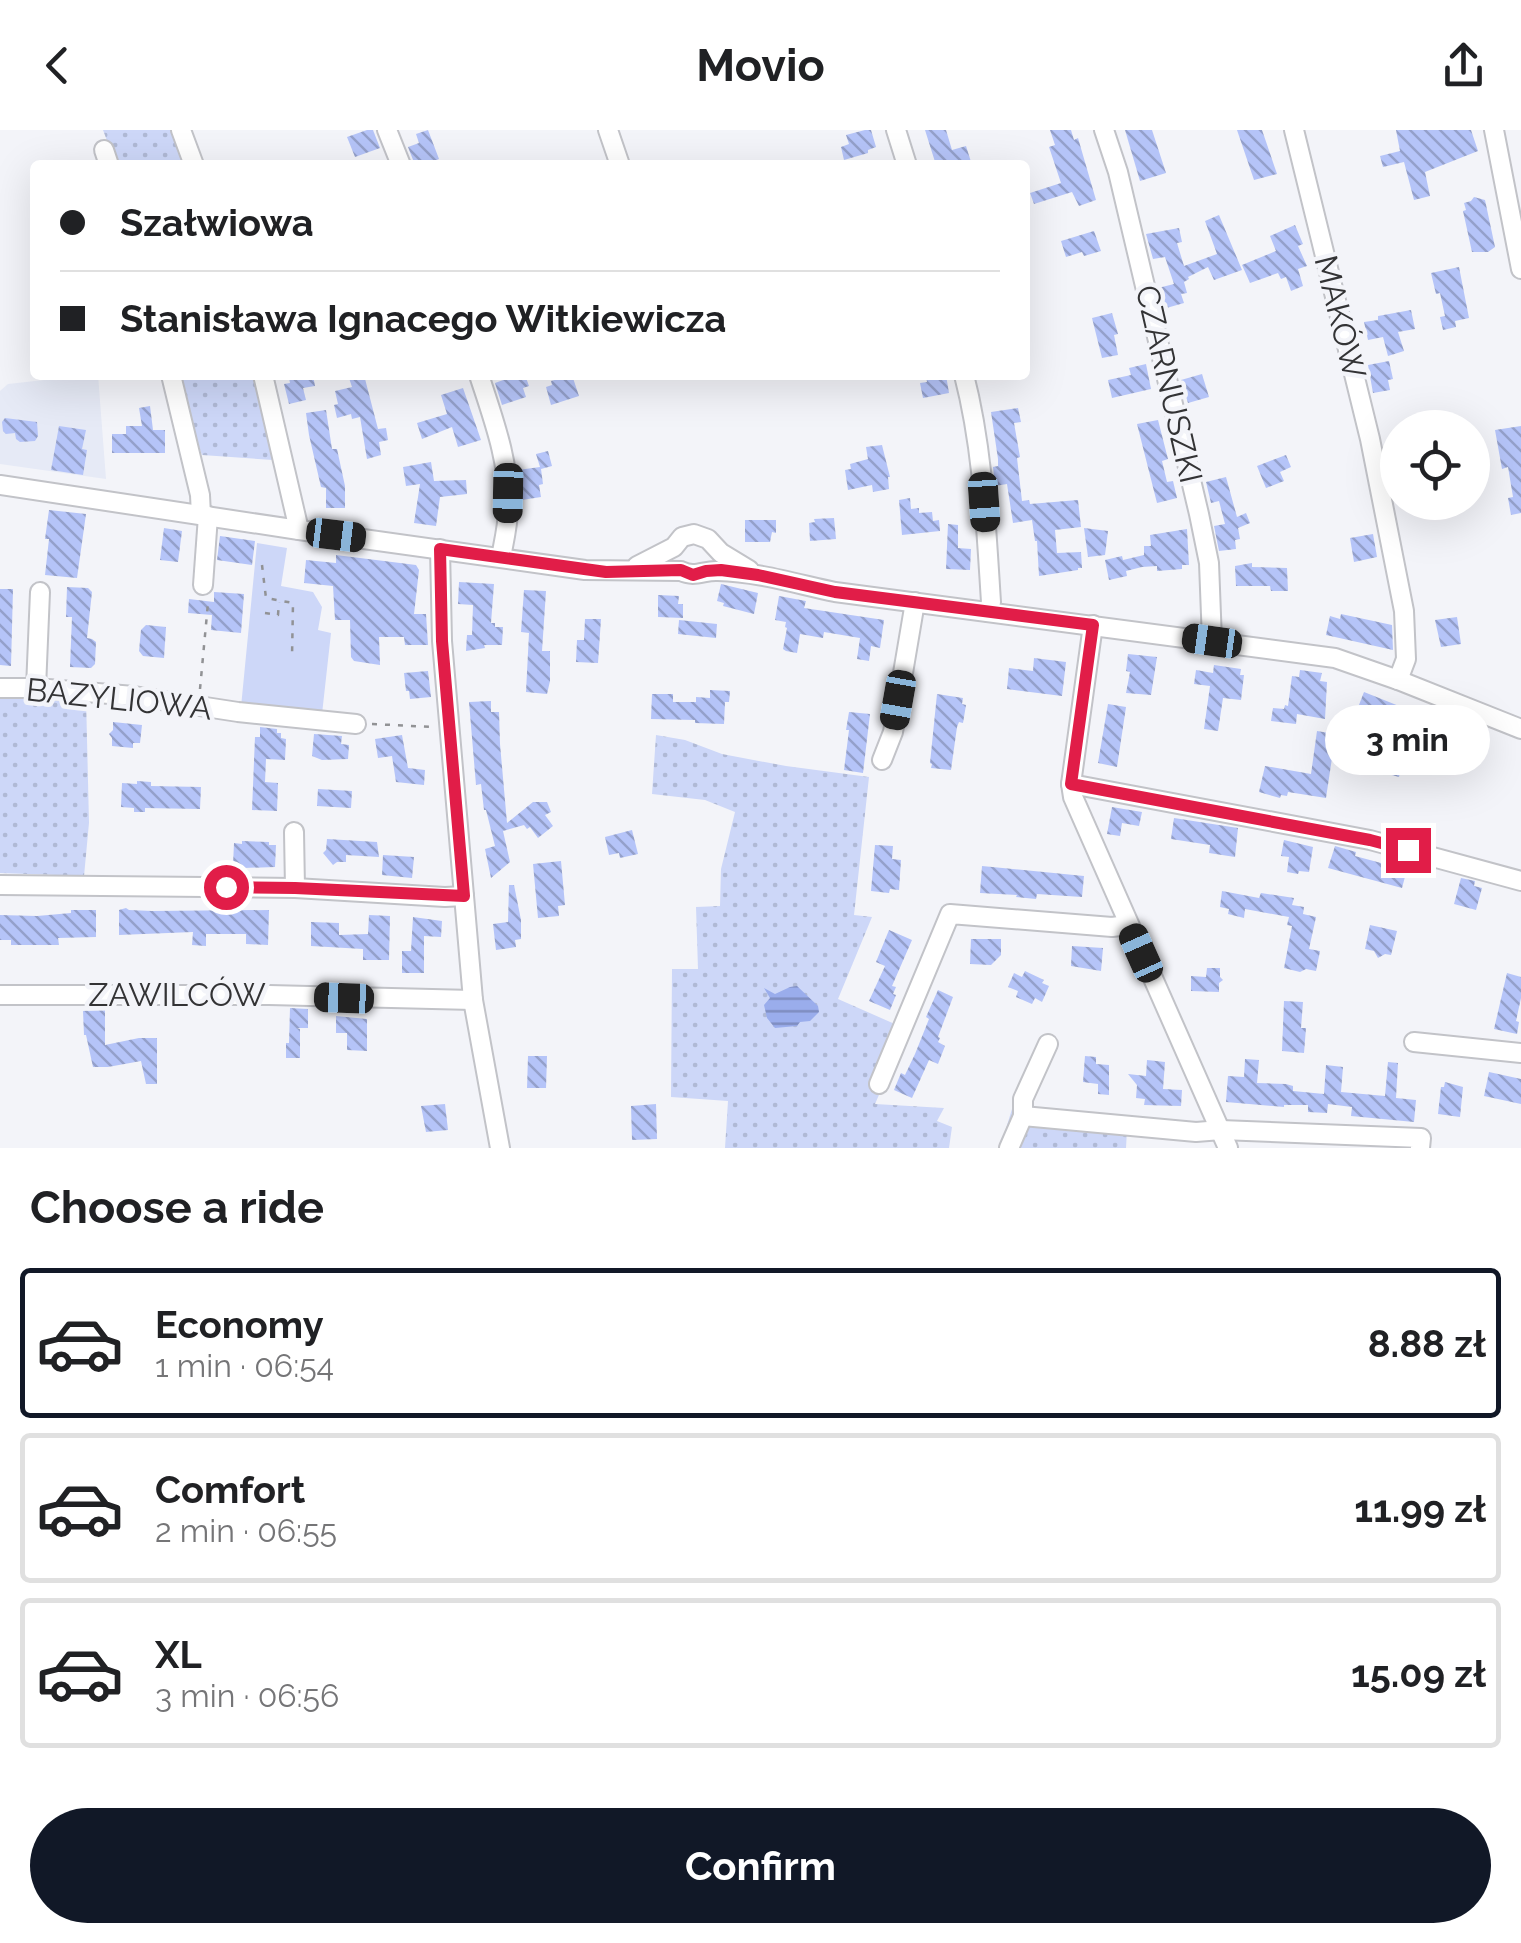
<!DOCTYPE html>
<meta charset="utf-8">
<style>
body{margin:0;font-family:Raleway,sans-serif;background:#f2f2f2;color:#202124;height:100vh;display:flex;flex-direction:column;font-size:38px;white-space:nowrap}
*{box-sizing:border-box;margin:0}
p{font-size:32px;color:#757577}
.icon{flex:none;width:55px;height:55px;fill:none;stroke:currentColor;stroke-width:2;stroke-linecap:round;stroke-linejoin:round}
.map{position:relative;height:1018px;overflow:hidden}
.side{display:flex;flex-direction:column;background:#fff;flex:1}
.side>*{flex:none}
.top-card{position:absolute;left:30px;top:30px;width:1000px;height:220px;border-radius:10px;box-shadow:0 10px 40px #0002;display:grid;align-content:center;height:220px;padding:0 30px;background:#fff}
.tools{position:absolute;left:1380px;top:280px;display:grid;gap:20px}
.tools a{display:grid;place-items:center;width:110px;height:110px;border-radius:50%;background:#fff;box-shadow:0 10px 40px #0002;font-size:50px}
.end{position:absolute;width:45px;height:45px;margin:-22px;border:12px solid #e11d48;background:#fff;box-shadow:0 0 0 5px #fff}
.from{border-radius:50%}
.bubble{position:absolute;height:70px;border-radius:35px;background:#fff;box-shadow:0 10px 40px #0002;font-size:32px;font-weight:700;line-height:70px;text-align:center}
.car{position:absolute;width:30px;height:60px;margin:-30px -15px;border-radius:12px;box-shadow:0 0 8px 2px #0007;background:linear-gradient(#222 24%,#8ab4d8 0 40%,#222 0 76%,#8ab4d8 0 86%,#222 0)}
.top-card b{display:flex;align-items:center;gap:35px;height:95px;font-size:38px}
.top-card b+b{border-top:2px solid #e0e0e0}
.top-card i{width:25px;height:25px;background:#202124}
ul{padding:0;list-style:none}
li{display:flex;align-items:center;gap:30px;height:150px;margin:0 20px 15px;padding:0 10px;border:5px solid #e0e0e0;border-radius:10px}
li div{flex:1}
li b{display:block;font-size:38px}
li em{font-style:normal;font-weight:700}
li.current{border-color:#111827}
li>.icon{width:90px;height:90px;stroke-width:1.5}
h2{padding:0 30px;font-size:45px;line-height:120px}
.primary-button{display:flex;gap:20px;margin-top:auto;padding:20px 30px}
.primary-button a{flex:1;height:115px;border-radius:60px;background:#111827;color:#fff;font-size:40px;font-weight:700;line-height:115px;text-align:center}
header{display:flex;justify-content:space-between;align-items:center;height:130px;padding:0 30px;background:#fff;font-size:45px;font-weight:700}
.map>svg:first-child{display:block}
.built{fill:#e6eaf6}
.grass{fill:url(#grass-dots)}
.park{fill:#cdd7f8}
.water{fill:url(#water-rules)}
.building{fill:url(#building-back-hatch)}
.lines{fill:none;stroke-linecap:round;stroke-linejoin:round}
.minor-casing{stroke:#c2c3c8;stroke-width:22}
.path{stroke:#919295;stroke-width:2.5;stroke-dasharray:5 8;stroke-linecap:butt}
.minor{stroke:#fff;stroke-width:18}
.route{stroke:#e11d48;stroke-width:12}
.labels{text-anchor:middle;stroke-width:9;stroke-linejoin:round;paint-order:stroke}
.street-label{font-size:32px;fill:#333335;stroke:#f3f4f9}
</style>
<header><svg class="icon" aria-label="back" viewBox="0 0 24 24"><path d="M15 5l-7 7 7 7"/></svg>Movio<svg class="icon" aria-label="share" viewBox="0 0 24 24"><path d="M12 15V3M7 8l5-5 5 5M5 13v7h14v-7"/></svg></header>
<div class="map">
<svg width="1521" height="1018" viewBox="0 0 1521 1018">
<defs>
<pattern id="grass-dots" width="8" height="8" patternUnits="userSpaceOnUse" patternTransform="scale(2.5)"><rect width="8" height="8" fill="#cdd7f8"/><path d="M2 2h.1M6 6h.1" fill="none" stroke="#b0b9d5" stroke-width="1.8" stroke-linecap="round"/></pattern>
<pattern id="water-rules" width="6" height="5" patternUnits="userSpaceOnUse" patternTransform="scale(2.5)"><rect width="6" height="5" fill="#9aadec"/><path d="M0 2.5h6" fill="none" stroke="#7e8dc0"/></pattern>
<pattern id="building-back-hatch" width="6" height="6" patternUnits="userSpaceOnUse" patternTransform="scale(2.5)"><rect width="6" height="6" fill="#b5c4f8"/><path d="M-1 5l2 2M0 0l6 6M5-1l2 2" fill="none" stroke="#94a0ca"/></pattern>
</defs>
<rect width="100%" height="100%" fill="#f3f4f9"/>
<!-- built -->
<polygon class="built" points="89,245 98,245 106,349 0,334 0,261 8,254"/>
<!-- grass -->
<g class="grass">
<polygon points="103,0 170,0 184,35 116,35"/>
<polygon points="179,245 254,245 273,330 202,325 193,301"/>
<polygon points="0,565 86,567 89,693 84,746 0,743"/>
<polygon points="656,605 685,610 722,624 786,636 869,647 854,785 872,787 838,869 897,895 870,953 882,958 875,974 944,978 937,991 952,997 949,1018 725,1018 728,971 671,967 672,839 698,839 696,777 720,776 721,739 735,682 705,670 652,664"/>
<polygon points="1012,979 1015,992 1127,1000 1126,1018 1000,1018"/>
</g>
<!-- park -->
<polygon class="park" points="257,413 287,418 281,456 313,462 322,477 318,500 331,503 322,584 241,577"/>
<!-- water -->
<polygon class="water" points="797,856 818,876 819,882 810,891 800,892 797,896 775,898 767,888 764,875 770,868 764,858 775,864 790,857"/>
<!-- building -->
<g class="building">
<polygon points="367,0 373,0 380,18 355,27 347,7"/>
<polygon points="428,0 439,29 425,35 415,35 408,17 419,13 416,4"/>
<polygon points="865,0 871,0 876,17 868,20 868,23 844,30 841,17 849,14 846,5"/>
<polygon points="925,0 946,0 952,20 966,16 972,35 936,35"/>
<polygon points="1050,0 1071,0 1074,10 1078,8 1096,70 1079,76 1072,62 1034,74 1030,63 1061,53 1049,17 1055,15"/>
<polygon points="1125,0 1152,0 1166,43 1140,51"/>
<polygon points="1237,0 1262,0 1277,44 1254,50"/>
<polygon points="1396,0 1471,0 1478,21 1425,42 1430,66 1414,70 1404,32 1383,37 1380,26 1400,21"/>
<polygon points="1474,67 1485,70 1495,117 1488,122 1472,122 1463,81 1466,80 1464,73 1471,71"/>
<polygon points="1219,85 1242,140 1214,150 1208,137 1188,147 1189,149 1184,152 1187,163 1181,164 1184,173 1163,179 1158,158 1174,154 1165,127 1153,129 1146,104 1179,98 1182,112 1177,113 1184,136 1217,124 1205,91"/>
<polygon points="1295,95 1303,114 1298,116 1307,136 1298,139 1303,156 1291,161 1286,147 1281,149 1278,143 1250,153 1242,135 1276,121 1270,106"/>
<polygon points="1094,101 1101,121 1084,126 1082,122 1066,127 1061,111"/>
<polygon points="1459,137 1469,188 1455,191 1456,197 1443,200 1440,187 1445,186 1440,163 1436,164 1431,143"/>
<polygon points="1411,180 1415,199 1398,202 1404,221 1388,226 1383,207 1368,210 1364,192 1378,190 1378,186"/>
<polygon points="1112,183 1118,204 1114,205 1118,225 1102,228 1092,188"/>
<polygon points="1389,231 1393,249 1388,250 1390,260 1373,263 1368,235"/>
<polygon points="1146,234 1151,259 1112,268 1108,250 1131,245 1129,238"/>
<polygon points="1202,244 1209,267 1188,273 1181,250"/>
<polygon points="301,245 313,245 315,256 303,258 306,270 289,274 284,254 290,253 289,248"/>
<polygon points="348,245 364,245 378,299 386,298 388,310 379,312 381,325 367,329 360,287 352,289 351,284 337,288 334,275 338,274 335,261 352,257"/>
<polygon points="517,245 525,245 529,256 523,258 526,267 502,275 495,253"/>
<polygon points="572,245 579,266 551,275 546,257 552,255 551,251"/>
<polygon points="926,245 946,245 949,263 923,268 920,253 927,252"/>
<polygon points="463,258 481,310 458,317 452,297 422,309 417,293 447,284 441,265"/>
<polygon points="150,276 153,300 165,300 165,323 112,323 112,304 126,304 126,296 142,296 139,278"/>
<polygon points="1018,278 1021,292 1014,293 1020,327 1017,328 1022,371 1029,370 1030,374 1078,370 1081,397 1055,400 1057,423 1081,422 1082,438 1078,438 1078,440 1039,446 1037,411 1035,411 1032,390 1013,393 1007,354 995,356 993,337 998,336 998,329 991,282"/>
<polygon points="326,280 332,319 337,319 345,356 345,378 326,378 326,358 321,357 309,305 306,283"/>
<polygon points="5,288 37,292 38,306 35,311 20,312 16,309 15,303 6,304 3,301 2,292"/>
<polygon points="1158,290 1168,329 1162,331 1167,352 1173,351 1177,368 1157,373 1137,294"/>
<polygon points="59,296 86,300 82,319 87,320 83,345 51,340"/>
<polygon points="1521,296 1521,383 1511,385 1508,368 1513,367 1508,337 1502,339 1495,300"/>
<polygon points="882,315 890,347 888,347 889,359 873,362 872,355 848,360 845,340 851,339 850,334 868,329 866,317"/>
<polygon points="548,321 552,336 541,339 543,354 539,355 541,367 522,370 518,340 540,337 536,324"/>
<polygon points="1286,325 1291,337 1280,342 1284,351 1266,358 1257,336"/>
<polygon points="431,332 434,351 466,350 467,364 440,367 436,396 414,393 420,354 406,356 403,337"/>
<polygon points="1226,347 1237,387 1246,383 1250,393 1238,398 1240,409 1235,410 1236,419 1219,421 1214,396 1225,394 1219,371 1211,373 1206,352"/>
<polygon points="910,368 911,379 919,378 919,383 932,382 933,391 939,390 940,401 902,405 899,370"/>
<polygon points="49,380 86,384 77,448 45,445 49,409 45,409"/>
<polygon points="834,388 836,409 810,411 809,393 815,392 814,389"/>
<polygon points="745,390 776,390 776,403 772,402 770,412 745,412"/>
<polygon points="948,394 958,395 958,418 971,419 970,440 946,439"/>
<polygon points="164,398 182,401 178,432 160,430"/>
<polygon points="1084,398 1108,401 1105,425 1088,427"/>
<polygon points="1187,399 1189,435 1182,435 1182,439 1157,441 1157,436 1142,437 1126,441 1127,446 1109,450 1105,430 1122,426 1123,430 1144,425 1144,416 1151,416 1150,405"/>
<polygon points="1373,404 1377,427 1354,432 1350,408"/>
<polygon points="220,406 255,411 252,435 217,430"/>
<polygon points="336,425 416,435 419,440 414,484 426,484 428,515 405,515 404,507 379,507 380,535 354,531 351,527 350,490 335,490 333,456 304,453 306,430 336,433"/>
<polygon points="1252,433 1252,437 1287,438 1288,461 1271,461 1270,456 1236,456 1235,436"/>
<polygon points="459,452 494,454 491,493 495,493 495,497 503,497 502,515 484,515 485,518 466,521 467,505 472,505 473,475 458,474"/>
<polygon points="721,454 758,463 754,484 723,476 724,473 717,471"/>
<polygon points="67,457 88,458 92,462 87,508 92,509 96,512 95,534 91,538 70,537 72,487 66,487"/>
<polygon points="0,459 13,459 11,536 0,535"/>
<polygon points="524,460 546,461 542,521 550,521 550,551 547,564 526,562 529,503 521,502"/>
<polygon points="214,462 244,464 241,503 211,500 212,485 188,483 189,469 214,472"/>
<polygon points="658,465 679,466 678,474 683,474 683,488 658,487"/>
<polygon points="779,466 806,471 804,478 884,490 880,518 871,516 869,531 857,529 860,508 824,502 823,508 800,504 797,523 786,521 783,519 787,498 785,497 786,492 775,490"/>
<polygon points="1341,484 1392,495 1393,520 1326,505 1330,486 1340,489"/>
<polygon points="1457,487 1461,514 1441,517 1435,490"/>
<polygon points="585,489 601,489 598,533 576,532 577,510 584,510"/>
<polygon points="679,490 717,494 716,508 678,504"/>
<polygon points="146,495 166,497 164,528 143,526 139,521 141,500"/>
<polygon points="1128,524 1157,527 1151,565 1126,563 1130,542 1126,541"/>
<polygon points="1034,528 1066,532 1062,566 1007,559 1009,538 1033,541"/>
<polygon points="1214,535 1241,539 1240,545 1244,545 1241,570 1223,568 1218,601 1204,599 1210,556 1194,554 1196,540 1213,543"/>
<polygon points="1300,540 1322,543 1320,551 1327,552 1325,589 1297,584 1296,594 1271,591 1273,578 1284,579 1285,575 1288,576 1292,546 1299,547"/>
<polygon points="428,541 431,567 410,569 409,561 406,561 404,543"/>
<polygon points="710,560 730,561 729,572 725,572 724,594 695,593 695,590 651,589 652,564 673,564 673,572 696,572 696,567 710,568"/>
<polygon points="1364,562 1424,586 1421,596 1456,604 1449,634 1430,630 1434,614 1365,588 1367,584 1357,580"/>
<polygon points="937,564 963,568 962,574 966,575 963,593 959,592 957,597 951,640 931,638 932,634 930,633"/>
<polygon points="491,571 491,582 499,582 500,614 507,693 533,672 547,672 551,682 545,685 553,696 538,708 530,697 527,699 524,695 503,701 510,732 491,748 485,719 495,716 486,680 484,680 481,654 476,655 469,572"/>
<polygon points="1108,574 1126,577 1117,637 1098,633"/>
<polygon points="849,582 870,584 863,643 844,640 849,600 846,600"/>
<polygon points="113,592 142,595 140,613 133,613 133,618 112,616 112,608 109,604 113,600"/>
<polygon points="260,597 277,599 277,603 281,603 281,608 286,609 285,630 266,629 265,652 278,653 277,681 252,680 255,607 260,607"/>
<polygon points="1317,601 1341,605 1340,614 1384,625 1383,630 1402,633 1399,647 1332,628 1326,668 1288,662 1287,666 1281,665 1280,668 1259,662 1265,636 1311,644"/>
<polygon points="314,604 342,606 341,614 349,615 348,629 322,630 312,626"/>
<polygon points="402,605 408,638 425,640 424,655 396,652 392,626 378,628 375,609"/>
<polygon points="137,651 151,652 151,656 201,657 200,679 145,678 145,682 134,682 134,678 121,677 122,653 137,654"/>
<polygon points="318,659 352,661 351,678 317,676"/>
<polygon points="1112,677 1142,682 1139,696 1122,693 1120,706 1107,704"/>
<polygon points="1174,688 1238,698 1235,727 1209,723 1210,715 1171,709"/>
<polygon points="632,700 638,724 620,728 619,723 609,725 605,707"/>
<polygon points="327,709 377,712 379,727 346,725 346,732 337,732 333,735 323,723 326,720"/>
<polygon points="1284,710 1313,717 1309,742 1299,741 1298,744 1287,742 1289,727 1281,726"/>
<polygon points="242,711 269,712 269,715 276,715 275,737 244,738 244,736 233,735 234,713 242,714"/>
<polygon points="875,715 893,716 892,729 901,730 899,760 890,759 889,763 871,761"/>
<polygon points="1335,716 1356,722 1355,726 1381,733 1382,730 1404,736 1402,742 1406,743 1402,758 1328,738"/>
<polygon points="383,725 414,727 412,748 382,745"/>
<polygon points="561,731 565,775 558,776 559,786 538,788 533,734"/>
<polygon points="982,736 1084,746 1082,767 1037,764 1036,769 1016,767 1017,765 980,763"/>
<polygon points="1461,748 1475,751 1474,756 1482,758 1476,780 1454,774"/>
<polygon points="509,755 514,755 521,790 521,809 515,810 516,817 496,820 493,794 508,792"/>
<polygon points="1222,761 1259,768 1261,763 1294,768 1292,775 1304,777 1303,784 1316,787 1309,819 1320,821 1316,841 1306,839 1300,842 1284,838 1292,796 1287,795 1289,787 1245,779 1244,788 1228,784 1229,779 1220,777"/>
<polygon points="126,778 129,780 152,781 269,780 268,815 246,814 246,804 206,804 206,816 192,815 193,802 119,805 119,780"/>
<polygon points="71,780 96,780 96,807 58,808 59,815 11,815 11,810 0,810 0,785 37,786 71,783"/>
<polygon points="369,785 390,786 389,830 363,830 363,819 311,816 311,792 339,793 339,805 368,804"/>
<polygon points="413,787 442,791 441,807 424,806 424,843 402,843 402,821 411,821"/>
<polygon points="1370,795 1397,801 1391,825 1385,824 1378,828 1374,821 1365,819"/>
<polygon points="889,800 912,810 892,856 896,857 893,864 896,865 890,880 869,871 885,836 876,832"/>
<polygon points="971,809 1001,809 1001,825 991,835 970,834"/>
<polygon points="1072,816 1103,818 1101,841 1071,836"/>
<polygon points="1207,838 1220,838 1220,847 1223,850 1219,853 1219,862 1191,861 1191,846 1206,847"/>
<polygon points="1025,841 1044,850 1042,853 1049,856 1042,872 1035,868 1032,874 1016,867 1018,861 1008,857 1014,843 1022,847"/>
<polygon points="1507,843 1521,847 1521,868 1516,891 1519,892 1517,904 1494,899"/>
<polygon points="938,860 953,867 938,907 940,908 938,912 945,916 938,934 929,930 912,968 894,960 901,943 905,945 915,924 929,889 926,887"/>
<polygon points="1284,871 1303,872 1301,898 1306,898 1304,923 1282,921"/>
<polygon points="290,878 308,879 308,898 297,898 300,899 300,928 286,928 286,913 289,913"/>
<polygon points="105,880 105,915 139,908 157,908 157,954 146,954 141,931 108,937 93,937 86,905 84,905 83,881"/>
<polygon points="336,886 367,889 367,921 347,920 347,903 336,903"/>
<polygon points="528,926 547,926 546,958 527,958"/>
<polygon points="1085,926 1096,927 1096,934 1109,935 1109,965 1098,964 1098,954 1083,952"/>
<polygon points="1245,929 1259,930 1257,953 1286,954 1293,956 1293,961 1324,964 1326,935 1343,937 1341,962 1385,966 1388,932 1398,933 1396,968 1416,970 1414,992 1351,986 1352,977 1328,974 1327,983 1308,982 1308,975 1284,975 1284,977 1226,972 1228,946 1244,947"/>
<polygon points="1147,930 1165,932 1163,959 1182,960 1181,976 1144,975 1145,969 1136,968 1137,955 1128,944 1146,946"/>
<polygon points="1489,942 1521,949 1521,974 1484,966"/>
<polygon points="1445,952 1463,957 1460,987 1438,984 1441,957 1444,957"/>
<polygon points="445,974 448,1000 426,1002 421,976"/>
<polygon points="656,974 657,1009 632,1010 631,976"/>
</g>
<g class="lines">
<!-- minor casing -->
<g class="minor-casing">
<g id="minor">
<polyline points="181,0 194,35"/>
<polyline points="387,0 401,35"/>
<polyline points="608,0 620,35"/>
<polyline points="896,0 907,35"/>
<polyline points="1104,0 1118,42 1199,384 1209,433 1212,511"/>
<polyline points="1294,0 1370,309 1404,481 1406,529 1398,550"/>
<polyline points="1494,0 1521,139"/>
<polyline points="104,20 109,35"/>
<polyline points="171,245 200,365 201,385"/>
<polyline points="263,245 299,400"/>
<path d="M 479,245 C 493,288 510,333 508,379 C 508,395 504,411 501,427"/>
<path d="M 964,245 C 983,318 986,396 991,472 L 988,482"/>
<path d="M 0,355 L 299,400 L 585,440 L 681,441 C 695,448 704,440 718,441 C 758,442 797,454 835,462 L 1335,528 L 1398,550 L 1521,599"/>
<polyline points="440,419 442,511 473,870 500,1018"/>
<polyline points="637,436 674,417 682,407 694,404 708,409 721,423 749,440"/>
<polyline points="203,455 208,386"/>
<polyline points="1093,495 1071,654 1073,667 1228,1018"/>
<polyline points="0,558 36,558 134,566 238,582 356,594"/>
<polyline points="36,558 40,462"/>
<polyline points="882,630 893,602 915,472"/>
<polyline points="1071,654 1370,710 1521,751"/>
<polyline points="294,702 295,758"/>
<polyline points="0,755 295,758 445,767 464,766"/>
<polyline points="0,865 269,865 473,870"/>
<polyline points="1414,912 1521,923"/>
<polyline points="879,954 950,784 1112,797 1128,795"/>
<polyline points="1023,986 1196,1002 1221,1000 1421,1008 1420,1018"/>
<polyline points="1009,1018 1023,986 1023,969 1048,914"/>
</g>
</g>
<!-- path -->
<g class="path">
<polyline points="262,435 266,468 293,473 292,527"/>
<polyline points="265,483 278,485 279,472"/>
<polyline points="200,559 208,473"/>
<polyline points="372,594 434,597"/>
</g>
<!-- minor -->
<use href="#minor" class="minor"/>
</g>
<g class="lines">
<!-- route -->
<polyline class="route" points="226,757 295,758 464,766 442,511 440,419 606,442 681,440 693,445 706,441 721,440 758,445 835,462 1093,495 1071,654 1370,710 1408,720"/>
</g>
<g class="labels">
<!-- street labels -->
<g class="street-label">
<text transform="translate(1340 187) rotate(76)" y="11">MAKÓW</text>
<text transform="translate(1169 254) rotate(77)" y="11">CZARNUSZKI</text>
<text transform="translate(119 569) rotate(6)" y="11">BAZYLIOWA</text>
<text x="177" y="876">ZAWILCÓW</text>
</g>
</g>
</svg>
<div class="tools">
<a><svg class="icon" aria-label="locate" viewBox="0 0 24 24"><circle cx="12" cy="12" r="6"/><path d="M12 2v4M12 18v4M2 12h4M18 12h4"/></svg></a>
</div>
<i class="end from" style="left:226px;top:757px"></i>
<i class="end" style="left:1408px;top:720px"></i>
<div class="bubble" style="left:1325px;top:575px;width:165px">3 min</div>
<i class="car" style="left:508px;top:363px;rotate:181deg"></i>
<i class="car" style="left:984px;top:372px;rotate:176deg"></i>
<i class="car" style="left:336px;top:405px;rotate:97deg"></i>
<i class="car" style="left:1212px;top:511px;rotate:278deg"></i>
<i class="car" style="left:898px;top:570px;rotate:190deg"></i>
<i class="car" style="left:1141px;top:823px;rotate:336deg"></i>
<i class="car" style="left:344px;top:868px;rotate:272deg"></i>
<div class="top-card">
<b><i class="from"></i>Szałwiowa</b>
<b><i></i>Stanisława Ignacego Witkiewicza</b>
</div>
</div>
<section class="side">
<h2>Choose a ride</h2>
<ul>
<li class="current"><svg class="icon" aria-label="car" viewBox="0 0 24 24"><path d="M5 17H2v-5l4-1 3-4h7l3 4 3 1v5h-3M9 17h6M6 11h13"/><circle cx="7" cy="17" r="2"/><circle cx="17" cy="17" r="2"/></svg><div><b>Economy</b><p>1 min · 06:54</p></div><em>8.88 zł</em></li>
<li><svg class="icon" aria-label="car" viewBox="0 0 24 24"><path d="M5 17H2v-5l4-1 3-4h7l3 4 3 1v5h-3M9 17h6M6 11h13"/><circle cx="7" cy="17" r="2"/><circle cx="17" cy="17" r="2"/></svg><div><b>Comfort</b><p>2 min · 06:55</p></div><em>11.99 zł</em></li>
<li><svg class="icon" aria-label="car" viewBox="0 0 24 24"><path d="M5 17H2v-5l4-1 3-4h7l3 4 3 1v5h-3M9 17h6M6 11h13"/><circle cx="7" cy="17" r="2"/><circle cx="17" cy="17" r="2"/></svg><div><b>XL</b><p>3 min · 06:56</p></div><em>15.09 zł</em></li>
</ul>
<div class="primary-button"><a>Confirm</a></div>
</section>
